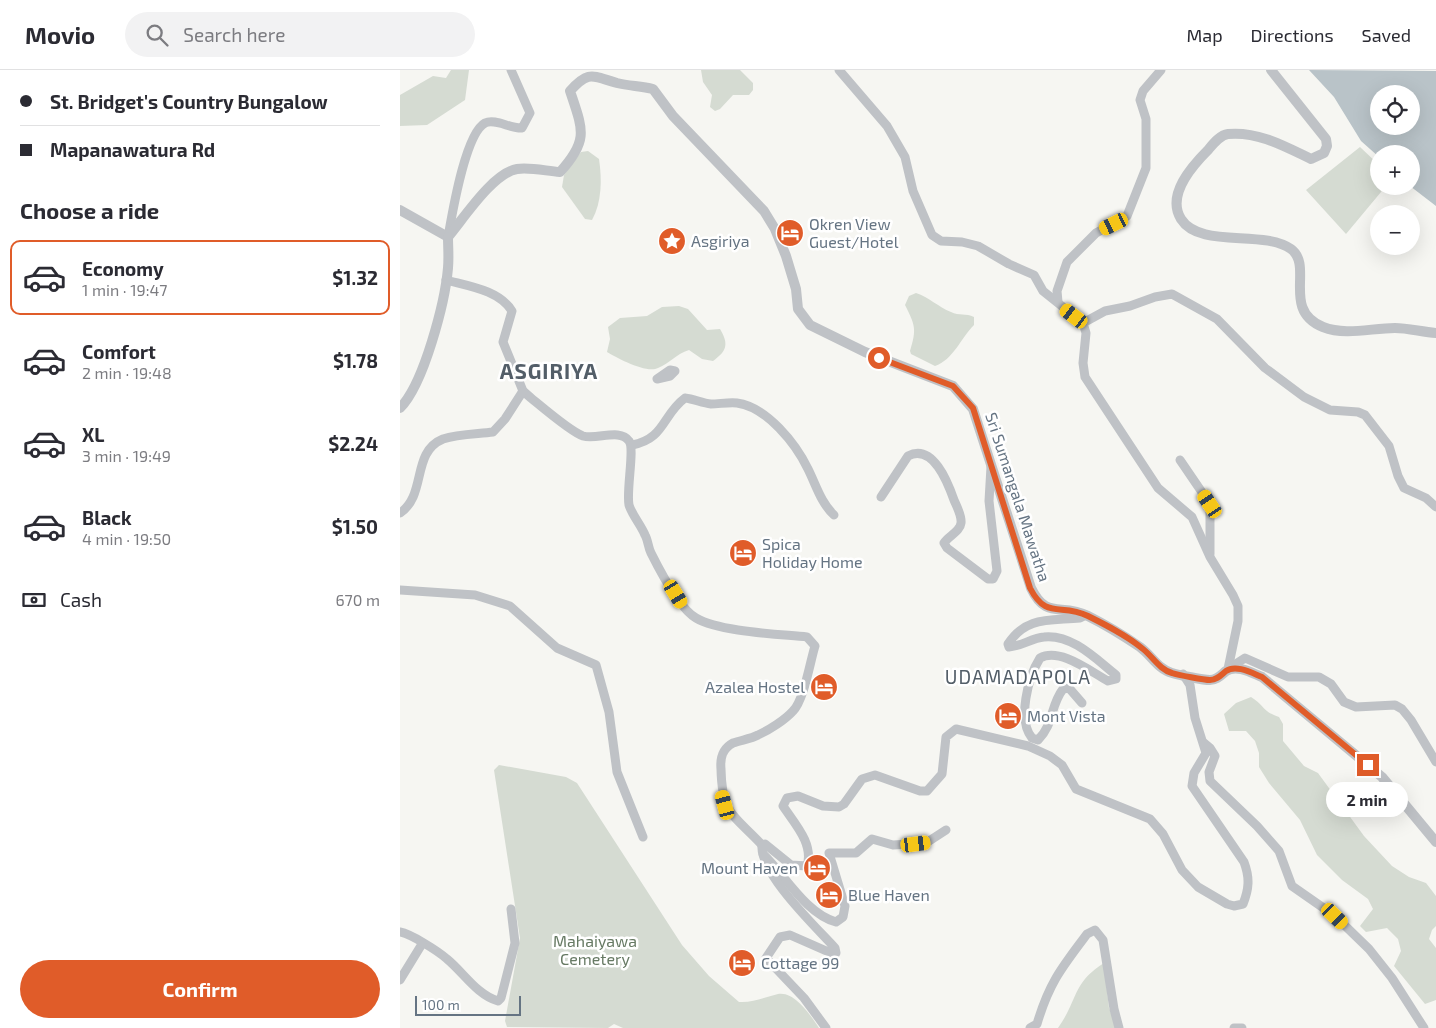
<!DOCTYPE html>
<meta charset="utf-8">
<style>
body{margin:0;font-family:"Exo 2",sans-serif;background:#f2f2f3;color:#2b2b33;height:100vh;display:flex;flex-direction:column;font-size:19px;white-space:nowrap}
*{box-sizing:border-box;margin:0}
p{font-size:16px;color:#7c7c81}
.icon{flex:none;width:28px;height:28px;fill:none;stroke:currentColor;stroke-width:2;stroke-linecap:round;stroke-linejoin:round}
.map{position:relative;flex:1;overflow:hidden}
.sheet{display:flex;flex-direction:column;background:#fff;width:400px}
.sheet>*{flex:none}
.banner{display:grid;align-content:center;height:110px;padding:0 20px;background:#fff}
.fabs{position:absolute;left:970px;top:15px;display:grid;gap:10px}
.fabs a{display:grid;place-items:center;width:50px;height:50px;border-radius:50%;background:#fff;box-shadow:0 5px 20px #0002;font-size:25px}
.scale{position:absolute;left:15px;bottom:12px;width:106px;box-sizing:border-box;padding-left:5px;border:2px solid #657483;border-top:0;font-size:14px;line-height:18px;white-space:nowrap;color:#657483;-webkit-text-stroke:4px #fff;paint-order:stroke}
.end{position:absolute;width:22px;height:22px;margin:-11px;border:6px solid #e05c29;background:#fff;box-shadow:0 0 0 2px #fff}
.from{border-radius:50%}
.bubble{position:absolute;height:35px;border-radius:18px;background:#fff;box-shadow:0 5px 20px #0002;font-size:16px;font-weight:700;line-height:35px;text-align:center}
.car{position:absolute;width:15px;height:30px;margin:-15px -8px;border-radius:6px;box-shadow:0 0 4px 1px #0007;background:linear-gradient(#f5c518 24%,#345 0 40%,#f5c518 0 76%,#345 0 86%,#f5c518 0)}
.banner b{display:flex;align-items:center;gap:18px;height:48px;font-size:19px}
.banner b+b{border-top:1px solid #e1e1e2}
.banner i{width:12px;height:12px;background:#2b2b33}
ul{padding:0;list-style:none}
li{display:flex;align-items:center;gap:15px;height:75px;margin:0 10px 8px;padding:0 10px;border:2px solid transparent;border-radius:10px}
li div{flex:1}
li b{display:block;font-size:19px}
li em{font-style:normal;font-weight:700}
li.current{border-color:#e05c29}
li>.icon{width:45px;height:45px;stroke-width:1.5}
h2{padding:0 20px;font-size:22px;line-height:60px}
.pay{display:flex;align-items:center;gap:12px;height:55px;padding:0 20px;font-size:19px}
.pay p{margin-inline-start:auto}
.cta{display:flex;gap:10px;margin-top:auto;padding:10px 20px}
.cta a{flex:1;height:58px;border-radius:30px;background:#e05c29;color:#fff;font-size:20px;font-weight:700;line-height:58px;text-align:center}
header{display:flex;align-items:center;gap:30px;box-sizing:border-box;height:70px;padding:0 25px;background:#fff;border-bottom:1px solid #e1e1e2}
header strong{font-size:24px}
nav{display:flex;gap:28px;margin-inline-start:auto;font-size:18px}
.search{width:350px;height:45px;background:#f2f2f3;display:flex;align-items:center;gap:12px;box-sizing:border-box;padding:0 18px;border-radius:28px;color:#7c7c81;font-size:19px}
main{display:flex;flex:1;min-height:0}
.map>svg:first-child{display:block}
.green{fill:#d5dbd2}
.water{fill:#b9c3c8;fill-rule:evenodd}
.lines{fill:none;stroke-linecap:round;stroke-linejoin:round}
.minor{stroke:#bfc2c6;stroke-width:9}
.tertiary{stroke:#bfc2c6;stroke-width:10}
.route{stroke:#e05c29;stroke-width:6}
.labels{text-anchor:middle;stroke-width:5;stroke-linejoin:round;paint-order:stroke}
.poi-label{font-size:16px;fill:#657483;stroke:#fff;text-anchor:start}
.street-label{font-size:16px;fill:#657483;stroke:#fff}
.park-label{font-size:16px;fill:#677a64;stroke:#fff}
.quarter-label{font-size:19px;letter-spacing:1px;fill:#535e68;stroke:#fff}
.district-label{font-size:21px;font-weight:bold;letter-spacing:1px;fill:#535e68;stroke:#fff}
</style>
<header>
<strong>Movio</strong>
<div class="search"><svg class="icon" aria-label="search" viewBox="0 0 24 24"><circle cx="10" cy="10" r="6"/><path d="M15 15l6 6"/></svg>Search here</div>
<nav><a>Map</a><a>Directions</a><a>Saved</a></nav>
</header>
<main>
<section class="sheet">
<div class="banner">
<b><i class="from"></i>St. Bridget's Country Bungalow</b>
<b><i></i>Mapanawatura Rd</b>
</div>
<h2>Choose a ride</h2>
<ul>
<li class="current"><svg class="icon" aria-label="car" viewBox="0 0 24 24"><path d="M5 17H2v-5l4-1 3-4h7l3 4 3 1v5h-3M9 17h6M6 11h13"/><circle cx="7" cy="17" r="2"/><circle cx="17" cy="17" r="2"/></svg><div><b>Economy</b><p>1 min · 19:47</p></div><em>$1.32</em></li>
<li><svg class="icon" aria-label="car" viewBox="0 0 24 24"><path d="M5 17H2v-5l4-1 3-4h7l3 4 3 1v5h-3M9 17h6M6 11h13"/><circle cx="7" cy="17" r="2"/><circle cx="17" cy="17" r="2"/></svg><div><b>Comfort</b><p>2 min · 19:48</p></div><em>$1.78</em></li>
<li><svg class="icon" aria-label="car" viewBox="0 0 24 24"><path d="M5 17H2v-5l4-1 3-4h7l3 4 3 1v5h-3M9 17h6M6 11h13"/><circle cx="7" cy="17" r="2"/><circle cx="17" cy="17" r="2"/></svg><div><b>XL</b><p>3 min · 19:49</p></div><em>$2.24</em></li>
<li><svg class="icon" aria-label="car" viewBox="0 0 24 24"><path d="M5 17H2v-5l4-1 3-4h7l3 4 3 1v5h-3M9 17h6M6 11h13"/><circle cx="7" cy="17" r="2"/><circle cx="17" cy="17" r="2"/></svg><div><b>Black</b><p>4 min · 19:50</p></div><em>$1.50</em></li>
</ul>
<div class="pay"><svg class="icon" aria-label="cash" viewBox="0 0 24 24"><path d="M3 7h18v10H3z"/><circle cx="12" cy="12" r="2"/></svg>Cash<p>670 m</p></div>
<div class="cta"><a>Confirm</a></div>
</section>
<div class="map">
<svg width="1036" height="958" viewBox="0 0 1036 958">
<rect width="100%" height="100%" fill="#f6f6f2"/>
<!-- green -->
<g class="green">
<polygon points="51,0 69,0 65,30 27,55 0,56 0,25 33,6 46,8"/>
<polygon points="301,0 340,0 353,13 353,20 349,25 333,25 320,39 315,41 310,37 312,25 303,12"/>
<polygon points="960,77 979,95 979,116 986,116 946,164 906,120"/>
<path d="M 188,81 L 199,89 C 202,109 202,132 192,150 L 185,149 L 162,117 L 164,105 L 181,82 Z"/>
<path d="M 516,223 C 529,227 538,237 551,242 C 559,246 566,243 574,247 L 574,255 C 561,268 553,290 535,296 L 511,284 L 510,281 C 517,259 515,255 505,235 L 509,226 Z"/>
<path d="M 279,236 L 288,239 L 307,260 L 320,259 C 329,274 327,281 313,291 L 302,289 L 289,280 C 276,284 270,293 258,298 C 247,304 217,288 207,282 L 210,269 L 208,257 L 220,248 L 247,246 L 262,237 Z"/>
<path d="M 851,627 C 864,635 863,642 879,647 L 883,654 L 883,671 L 904,696 L 918,703 L 964,766 L 992,796 L 1009,807 L 1026,813 L 1036,826 L 1036,856 L 1032,860 L 1029,869 L 1036,878 L 1036,930 L 1025,934 L 994,896 L 1001,881 L 998,869 L 987,858 L 966,862 L 960,856 L 973,839 L 968,829 L 942,810 L 917,785 L 900,750 L 869,713 L 859,697 L 859,683 L 855,671 L 846,661 L 829,661 L 824,644 L 836,633 Z"/>
<path d="M 99,695 L 166,707 L 177,713 L 282,875 L 309,906 L 339,932 C 353,933 365,927 378,924 C 395,921 411,946 419,958 L 223,958 L 214,954 L 208,958 L 107,957 L 105,951 L 120,868 L 94,700 Z"/>
<path d="M 704,893 L 709,938 L 717,958 L 658,958 C 678,930 672,913 704,893 Z"/>
</g>
<!-- water -->
<path class="water" d="M 909,0 L 1036,1 L 1036,136 L 1010,116 L 1011,84 L 979,84 L 979,87 L 961,71 L 934,27 ZM 979,24 L 1011,24 L 1011,56 L 979,56 Z"/>
<g class="lines">
<!-- minor -->
<g class="minor">
<polyline points="439,0 487,56 505,87 513,121 532,165 541,171 562,172 578,176 609,194 634,205 643,221 683,253 686,263 683,293 685,307 758,418 792,447 810,487 833,525 838,536 838,551 828,599"/>
<path d="M 48,167 C 52,145 65,64 85,53 C 95,48 111,59 122,58 L 130,43 L 111,0"/>
<path d="M 46,210 C 68,216 99,220 112,241 L 103,272 L 123,321 L 131,328 C 142,337 171,362 183,366 C 197,370 220,358 229,371 C 235,378 226,421 229,435 C 232,445 241,455 245,465 C 248,470 248,477 251,483 C 259,499 280,539 296,548 C 320,562 378,564 407,567 L 415,576 C 410,592 404,630 393,641 C 385,650 369,660 358,665 C 351,669 341,670 333,673 C 322,679 320,688 321,699 C 322,745 333,744 362,775"/>
<polyline points="658,232 657,221 667,192 696,163 727,146 746,98 746,49 740,30 743,21 761,0"/>
<polyline points="683,253 705,241 730,236 755,227 772,224 817,249 865,298 904,327 930,340 958,342 965,345 989,376 998,406 1004,418 1026,428 1036,437"/>
<polygon points="270,300 275,301 270,306 257,309"/>
<path d="M 232,375 C 265,369 262,345 285,328 C 294,329 302,333 311,334 C 319,334 329,332 337,333 C 367,337 396,374 408,399 C 416,415 421,433 434,445"/>
<polyline points="780,390 810,434 810,484"/>
<path d="M 481,427 L 508,386 C 533,373 548,413 554,430 C 557,437 562,446 561,453 C 560,462 548,466 544,473 L 547,478 L 588,509 L 593,509 L 597,501 L 589,431 L 591,397"/>
<path d="M 0,443 C 27,425 11,382 43,369 C 58,364 78,364 93,362 L 105,349 L 123,321"/>
<polyline points="0,520 75,525 110,536 157,578 196,595 209,642 217,702 243,767"/>
<polyline points="828,599 845,588 888,607 919,607 931,614 944,632 956,637 995,635 1002,639 1011,650 1036,692"/>
<path d="M 682,633 L 669,618 L 663,619 C 650,636 654,654 638,670 L 632,668 C 617,650 628,607 640,588 C 660,577 691,602 708,611 L 716,609 L 716,605 C 696,589 672,564 644,567 C 632,568 622,576 609,577 L 608,574 C 626,546 650,551 680,548 L 686,545"/>
<polyline points="804,673 810,678 815,686 809,702 810,711 857,756 879,781 892,816 935,846 969,879 992,908 1024,958"/>
<path d="M 363,784 C 385,805 405,843 436,852 L 443,847 L 445,836 L 429,783 L 456,783 L 472,769 L 493,775 L 526,773 L 546,760"/>
<path d="M 0,862 C 11,864 38,881 47,889 C 63,902 77,925 98,931 L 101,928 L 115,873 L 111,839"/>
<polyline points="0,910 22,874"/>
<path d="M 426,958 L 404,928 L 366,888 L 380,867 L 390,865 L 431,883 L 436,883 L 435,878 C 416,857 359,803 362,775 L 365,774 L 391,795 L 407,796 C 414,774 395,754 383,736 L 387,728 L 398,726 L 423,736 L 439,737 L 444,734 L 462,709 L 475,705 L 520,721 L 527,721 L 542,704 L 546,667 L 556,659 L 628,676 L 650,686 L 662,695 L 676,719 L 750,749 L 763,764 L 782,800 L 798,817 L 827,834 L 834,836 L 843,834 C 849,819 850,808 844,792 L 792,716 L 794,703 L 806,683 L 795,648 L 790,615 L 783,604"/>
<path d="M 630,958 L 637,954 C 649,913 662,897 687,864 L 695,860 L 703,870 L 714,939 L 719,958"/>
<polyline points="834,958 842,958"/>
</g>
<!-- tertiary -->
<g class="tertiary">
<path d="M 871,0 L 926,69 L 927,76 L 924,83 L 911,89 C 886,77 858,61 828,64 C 820,65 813,74 808,80 C 792,96 766,125 781,149 C 800,179 863,159 891,179 C 914,196 881,240 923,257 C 946,266 971,258 995,258 C 1008,258 1022,262 1036,263"/>
<polyline points="0,140 48,167"/>
<path d="M 48,167 C 64,148 93,103 117,99 C 130,97 146,101 160,102 C 189,70 183,60 170,21 C 189,0 192,6 217,13 C 229,16 241,16 253,19 L 273,46 L 364,141 L 375,159 L 386,186 L 396,219 L 398,239 L 410,255 L 465,282 L 553,316 L 573,339 L 631,518 C 647,551 661,532 688,546 C 706,555 724,566 740,577 C 751,585 759,600 772,603 C 779,605 803,610 810,610 C 817,610 821,605 826,601 C 837,594 852,603 862,607 L 982,707 L 1036,772"/>
<path d="M 0,338 C 24,314 45,232 48,198 C 49,187 48,177 48,167"/>
</g>
</g>
<g class="lines">
<!-- route -->
<path class="route" d="M 479,288 L 553,316 L 573,338 L 630,518 C 647,551 661,532 688,546 C 706,555 728,566 743,579 C 753,587 760,600 772,603 C 778,605 804,610 810,610 C 817,610 821,605 826,601 C 836,594 852,603 862,607 L 968,695"/>
</g>
<!-- icons -->
<defs>
<g id="hotel-disc" transform="scale(1.4375)"><circle r="9.5" fill="#e05c29" stroke="#fff"/><path d="M-6-4.5h1.5V1H6V5H4.5V3h-9V5H-6ZM-4 0a1.8 1.8 0 1 1 3.6 0ZM.5 0V-2.5h3Q6-2.5 6 0Z" fill="#fff"/></g>
<g id="sight-disc" transform="scale(1.4375)"><circle r="9.5" fill="#e05c29" stroke="#fff"/><path d="M0-6L1.8-2.2L6-1.7L2.9 1.2L3.7 5.4L0 3.3L-3.7 5.4L-2.9 1.2L-6-1.7L-1.8-2.2Z" fill="#fff"/></g>
</defs>
<g fill-rule="evenodd">
<use href="#hotel-disc" x="390" y="163"/>
<use href="#sight-disc" x="272" y="171"/>
<use href="#hotel-disc" x="343" y="483"/>
<use href="#hotel-disc" x="424" y="617"/>
<use href="#hotel-disc" x="608" y="646"/>
<use href="#hotel-disc" x="417" y="798"/>
<use href="#hotel-disc" x="429" y="825"/>
<use href="#hotel-disc" x="342" y="893"/>
</g>
<g class="labels">
<!-- poi labels -->
<g class="poi-label">
<text x="409" y="160">Okren View<tspan x="409" dy="18">Guest/Hotel</tspan></text>
<text x="291" y="177">Asgiriya</text>
<text x="362" y="480">Spica<tspan x="362" dy="18">Holiday Home</tspan></text>
<text x="405" y="623" text-anchor="end">Azalea Hostel</text>
<text x="627" y="652">Mont Vista</text>
<text x="398" y="804" text-anchor="end">Mount Haven</text>
<text x="448" y="831">Blue Haven</text>
<text x="361" y="899">Cottage 99</text>
</g>
<!-- street labels -->
<g class="street-label">
<text transform="translate(618 427) rotate(72)" y="6">Sri Sumangala Mawatha</text>
</g>
<!-- park labels -->
<g class="park-label">
<text x="195" y="877">Mahaiyawa<tspan x="195" dy="18">Cemetery</tspan></text>
</g>
<!-- quarter labels -->
<g class="quarter-label">
<text x="618" y="614">UDAMADAPOLA</text>
</g>
<!-- district labels -->
<g class="district-label">
<text x="149" y="309">ASGIRIYA</text>
</g>
</g>
</svg>
<div class="fabs">
<a><svg class="icon" aria-label="locate" viewBox="0 0 24 24"><circle cx="12" cy="12" r="6"/><path d="M12 2v4M12 18v4M2 12h4M18 12h4"/></svg></a>
<a>+</a>
<a>−</a>
</div>
<div class="scale">100 m</div>
<i class="end from" style="left:479px;top:288px"></i>
<i class="end" style="left:968px;top:695px"></i>
<div class="bubble" style="left:926px;top:712px;width:82px">2 min</div>
<i class="car" style="left:714px;top:154px;rotate:244deg"></i>
<i class="car" style="left:674px;top:246px;rotate:307deg"></i>
<i class="car" style="left:810px;top:434px;rotate:326deg"></i>
<i class="car" style="left:276px;top:524px;rotate:149deg"></i>
<i class="car" style="left:325px;top:735px;rotate:345deg"></i>
<i class="car" style="left:516px;top:774px;rotate:83deg"></i>
<i class="car" style="left:935px;top:846px;rotate:134deg"></i>
</div>
</main>
